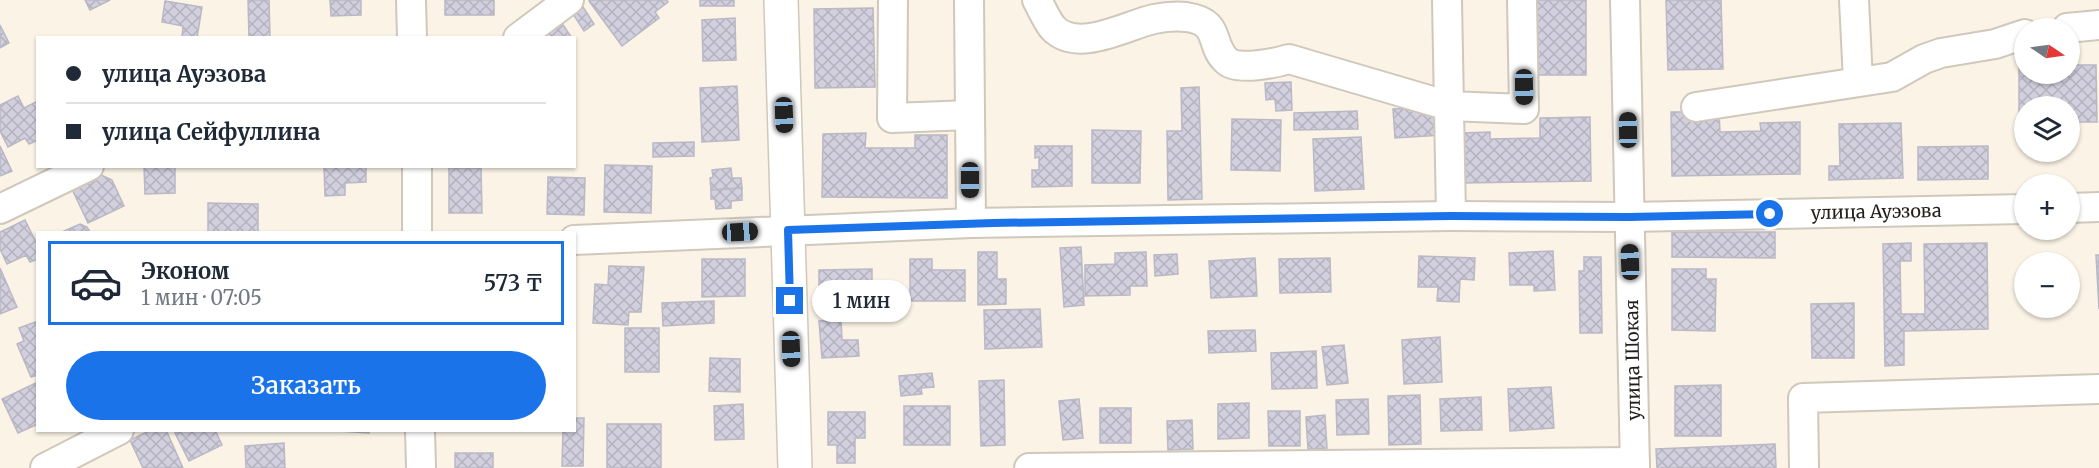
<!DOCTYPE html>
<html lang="ru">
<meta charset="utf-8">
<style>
body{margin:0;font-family:Merriweather,serif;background:#f6f6f7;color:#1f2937;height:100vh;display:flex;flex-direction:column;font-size:22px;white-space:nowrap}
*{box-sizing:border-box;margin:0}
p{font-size:20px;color:#747a83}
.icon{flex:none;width:33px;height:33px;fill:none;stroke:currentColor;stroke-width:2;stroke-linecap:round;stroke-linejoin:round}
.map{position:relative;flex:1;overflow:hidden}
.panel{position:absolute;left:36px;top:231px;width:540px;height:201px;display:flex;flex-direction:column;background:#fff;border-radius:0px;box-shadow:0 2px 4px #0004}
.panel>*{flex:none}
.hud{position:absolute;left:36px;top:36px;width:540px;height:132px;border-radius:0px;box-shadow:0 2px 4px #0004;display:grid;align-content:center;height:132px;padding:0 30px;background:#fff}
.needle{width:39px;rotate:103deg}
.fabs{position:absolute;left:2014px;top:18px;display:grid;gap:12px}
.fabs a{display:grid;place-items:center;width:66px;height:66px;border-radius:50%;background:#fff;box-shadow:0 2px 4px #0004;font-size:30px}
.end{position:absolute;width:27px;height:27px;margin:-14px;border:8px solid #1a73e8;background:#fff;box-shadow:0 0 0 3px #fff}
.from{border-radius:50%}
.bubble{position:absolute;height:42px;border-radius:21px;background:#fff;box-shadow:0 2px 4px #0004;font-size:20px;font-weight:600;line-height:42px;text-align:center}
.car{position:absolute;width:18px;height:36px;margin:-18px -9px;border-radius:8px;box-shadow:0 0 4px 2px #0007;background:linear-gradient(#222 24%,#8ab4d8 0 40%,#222 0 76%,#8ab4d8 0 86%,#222 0)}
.hud b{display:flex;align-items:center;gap:21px;height:57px;font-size:22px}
.hud b+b{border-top:2px solid #e0e1e3}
.hud i{width:15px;height:15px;background:#1f2937}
ul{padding:10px 0 0;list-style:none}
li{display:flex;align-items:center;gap:18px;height:84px;margin:0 12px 9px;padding:0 18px;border:3px solid transparent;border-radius:0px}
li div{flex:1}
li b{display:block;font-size:22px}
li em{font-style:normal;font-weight:600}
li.selected{border-color:#1a73e8}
li>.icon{width:54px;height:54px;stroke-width:1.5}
.button{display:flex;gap:12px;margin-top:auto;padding:12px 30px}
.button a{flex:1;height:69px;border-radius:36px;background:#1a73e8;color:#fff;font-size:24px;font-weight:600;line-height:69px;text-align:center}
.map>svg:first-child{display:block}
.building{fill:url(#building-cross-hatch);stroke:#bab8c5;stroke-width:1.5}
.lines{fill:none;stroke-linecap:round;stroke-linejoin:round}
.street-casing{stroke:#cfc8bb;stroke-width:32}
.secondary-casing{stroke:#cfc8bb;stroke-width:36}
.street{stroke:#fff;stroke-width:28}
.secondary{stroke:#fff;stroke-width:33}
.route{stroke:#1a73e8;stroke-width:8}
.labels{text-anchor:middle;stroke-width:4.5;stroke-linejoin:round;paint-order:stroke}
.street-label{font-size:18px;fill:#221f1b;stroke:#fff}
</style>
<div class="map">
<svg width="2099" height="468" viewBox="0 0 2099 468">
<defs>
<pattern id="building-cross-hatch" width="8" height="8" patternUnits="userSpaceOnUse" patternTransform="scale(1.5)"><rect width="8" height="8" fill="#d2d0de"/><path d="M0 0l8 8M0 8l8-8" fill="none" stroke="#b4b2be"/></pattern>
</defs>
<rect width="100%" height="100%" fill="#fbf3e6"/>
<!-- building -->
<g class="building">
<polygon points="85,0 110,0 90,10"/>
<polygon points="248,0 269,0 270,38 249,38"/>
<polygon points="330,0 361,0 361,15 331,16"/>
<rect x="445" y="0" width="49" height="15"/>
<polygon points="591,0 667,0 668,2 655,12 659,18 622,46 589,1"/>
<rect x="700" y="0" width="34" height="6"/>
<rect x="1531" y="0" width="55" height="75"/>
<polygon points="1666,0 1721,0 1723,69 1668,70"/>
<polygon points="165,1 202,7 197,38 182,38 183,26 162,22"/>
<polygon points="583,7 594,24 584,31 573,14"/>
<polygon points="873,8 875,87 815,88 814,9"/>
<polygon points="735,18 736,60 703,61 702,20"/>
<polygon points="559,19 572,38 552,38 546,29"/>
<polygon points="0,25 9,43 0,48"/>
<polygon points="2025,65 2025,74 2070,74 2070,65 2096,65 2097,122 2070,122 2070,106 2025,106 2025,122 2019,123 2019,66"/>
<polygon points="1291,82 1292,110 1276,111 1275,99 1266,100 1265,83"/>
<polygon points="737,86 739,140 702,142 700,88"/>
<polygon points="1199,87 1202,199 1168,200 1167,131 1182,131 1181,88"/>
<polygon points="18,96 24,108 38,101 38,140 29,144 25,138 8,147 0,131 0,105"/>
<polygon points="1441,107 1442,135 1395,138 1393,109"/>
<polygon points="1357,111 1358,129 1294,130 1294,113"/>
<polygon points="1671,112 1719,112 1720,132 1761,131 1760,123 1800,122 1800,174 1672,176"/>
<polygon points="1590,117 1591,181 1462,183 1462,133 1490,132 1490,139 1540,138 1540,118"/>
<polygon points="1232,119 1281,120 1280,171 1231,170"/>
<polygon points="1901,123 1903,178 1829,180 1829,166 1840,166 1839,124"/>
<polygon points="1092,130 1141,131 1140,183 1092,183"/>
<polygon points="866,133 865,148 915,148 915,135 947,135 947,198 822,197 823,134"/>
<polygon points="1361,137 1364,189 1315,191 1313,139"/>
<polygon points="694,142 694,156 653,157 653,143"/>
<polygon points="0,146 12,171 0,176"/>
<polygon points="1035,146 1072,146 1072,186 1032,187 1032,170 1039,170 1039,157 1035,158"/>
<polygon points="1988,146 1988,179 1918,180 1918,147"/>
<polygon points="605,165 652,166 651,213 604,212"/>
<polygon points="144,166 175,166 175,193 145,194"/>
<polygon points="324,166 366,166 366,182 345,183 345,195 325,196"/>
<polygon points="449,168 481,168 482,213 449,213"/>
<polygon points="731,168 732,178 741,178 742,188 711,190 710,178 713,177 712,170"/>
<polygon points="99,174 112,180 124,206 88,223 71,187"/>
<polygon points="548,177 585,178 584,215 547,214"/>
<polygon points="742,188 742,200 731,201 731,208 716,209 715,199 711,199 711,190"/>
<polygon points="208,203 258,204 258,232 208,232"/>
<polygon points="25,220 38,246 38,259 30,262 26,255 7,264 0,249 0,232"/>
<polygon points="80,224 87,227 90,232 62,232"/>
<polygon points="1672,232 1775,232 1775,258 1672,257"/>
<polygon points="1911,243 1911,261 1900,261 1901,314 1925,314 1924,244 1987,243 1988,329 1904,331 1904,365 1885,366 1883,244"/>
<polygon points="1081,247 1084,305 1064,307 1060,248"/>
<polygon points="1553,251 1555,290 1534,291 1534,285 1510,285 1509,253"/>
<polygon points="978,252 997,252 997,279 1006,279 1006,304 978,305"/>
<polygon points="1146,252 1147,286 1130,286 1130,295 1085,296 1085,265 1115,264 1115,253"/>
<polygon points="1177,254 1178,274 1155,276 1154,255"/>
<polygon points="2096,255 2099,255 2099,309"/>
<polygon points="1419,256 1475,258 1474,280 1460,279 1459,302 1437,301 1438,287 1418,287"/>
<polygon points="1584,257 1601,257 1602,333 1580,333 1579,271 1584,271"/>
<polygon points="1255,258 1257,296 1211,298 1209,261"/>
<polygon points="1330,258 1331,292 1280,293 1279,259"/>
<polygon points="702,259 745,259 745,296 702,297"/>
<polygon points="910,259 932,259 932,270 965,270 965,301 910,301"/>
<polygon points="609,266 644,267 641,312 629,312 628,325 593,323 595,284 608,285"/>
<polygon points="0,268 17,307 0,314"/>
<polygon points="872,269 872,304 819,305 819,270"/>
<polygon points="1672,269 1706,269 1706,279 1716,279 1715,331 1672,330"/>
<polygon points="714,301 714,323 663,326 662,303"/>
<polygon points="1854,303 1854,358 1812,358 1811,304"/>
<polygon points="1040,309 1042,347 985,349 984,310"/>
<polygon points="841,320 842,340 858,340 859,356 822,358 819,321"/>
<polygon points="38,321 38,375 31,377 17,344 24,341 19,328"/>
<rect x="625" y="328" width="34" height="44"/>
<polygon points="1255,330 1256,351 1209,353 1208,331"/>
<polygon points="1440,337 1442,382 1404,384 1402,340"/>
<polygon points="1344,345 1348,383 1327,385 1322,347"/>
<polygon points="1316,351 1317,388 1272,389 1271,353"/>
<polygon points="710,358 740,359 740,392 709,391"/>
<polygon points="932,373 934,387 921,388 922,394 901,396 899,376"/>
<polygon points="1004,380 1005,445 981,446 979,381"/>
<polygon points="36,383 38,424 18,433 2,399"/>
<polygon points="1721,385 1721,436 1675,436 1675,386"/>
<polygon points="1551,387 1554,428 1510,431 1508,389"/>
<polygon points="1420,395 1421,444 1389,445 1388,396"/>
<polygon points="1481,397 1482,430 1441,431 1440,399"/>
<polygon points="1079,399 1083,438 1063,440 1059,401"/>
<polygon points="1368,399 1369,434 1337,435 1336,400"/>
<polygon points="1249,403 1249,438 1218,439 1218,404"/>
<polygon points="743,404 744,439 715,440 714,406"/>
<rect x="904" y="406" width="46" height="39"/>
<rect x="1100" y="408" width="31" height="35"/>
<polygon points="1268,411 1300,411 1300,446 1269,446"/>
<polygon points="828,412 865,412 865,438 855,438 855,463 837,463 837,445 828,445"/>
<polygon points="1325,415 1327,448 1308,449 1306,417"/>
<polygon points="574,418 584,418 583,466 562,466 563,430 574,430"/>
<polygon points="1192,420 1193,449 1168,450 1167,421"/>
<rect x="607" y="424" width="54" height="44"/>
<polygon points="151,430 166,430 183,468 143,468 130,440"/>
<polygon points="181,430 215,430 222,445 189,461 175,433"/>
<polygon points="323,430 369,430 369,433"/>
<polygon points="284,443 285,468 246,468 245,446"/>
<polygon points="1775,444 1776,468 1657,468 1656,449"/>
<rect x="455" y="453" width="38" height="15"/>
</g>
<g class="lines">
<!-- street casing -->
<g class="street-casing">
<g id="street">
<polyline points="411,0 412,38"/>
<polyline points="893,0 892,118 970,115"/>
<polyline points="969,0 971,223"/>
<path d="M 1037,0 C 1042,9 1047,21 1053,28 C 1078,54 1127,25 1154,19 C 1164,17 1176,16 1186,17 C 1223,22 1208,45 1227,61 C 1237,71 1276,63 1289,59 L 1449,106 L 1524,109 L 1522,0"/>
<polyline points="1447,0 1451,216"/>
<polyline points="1625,0 1635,468"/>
<polyline points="1854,0 1858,81"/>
<polyline points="2067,28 2099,25"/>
<polyline points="518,38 569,0"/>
<polyline points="1696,107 1892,77 1924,59 1941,53 1995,44 2025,34"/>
<polyline points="417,166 417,232"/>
<polyline points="2070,208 2099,207"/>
<polyline points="0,209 89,166"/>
<polyline points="574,240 971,223 1451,216 1629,217 2025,209"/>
<polyline points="420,430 421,468"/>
<polyline points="45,468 119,430"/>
<polyline points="1029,468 1635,462"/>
<polyline points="1804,468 1803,398 2099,389"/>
</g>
</g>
<!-- secondary casing -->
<g class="secondary-casing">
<polyline id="secondary" points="781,0 795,468"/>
</g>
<!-- street -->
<use href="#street" class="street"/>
<!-- secondary -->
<use href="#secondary" class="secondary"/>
</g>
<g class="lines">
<!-- route -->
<polyline class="route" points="790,301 788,230 993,223 1451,216 1629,217 1770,214"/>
</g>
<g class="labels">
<!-- street labels -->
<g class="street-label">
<text transform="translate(1876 212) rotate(-1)" y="6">улица Ауэзова</text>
<text transform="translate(1633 360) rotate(-91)" y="6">улица Шокая</text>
</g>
</g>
</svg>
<div class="fabs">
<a><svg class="needle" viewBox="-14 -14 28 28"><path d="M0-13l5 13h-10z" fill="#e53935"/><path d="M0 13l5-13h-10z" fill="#747a83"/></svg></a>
<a><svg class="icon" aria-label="layers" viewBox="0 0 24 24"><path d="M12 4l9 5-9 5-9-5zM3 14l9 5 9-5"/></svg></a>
<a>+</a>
<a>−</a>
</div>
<i class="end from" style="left:1770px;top:214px"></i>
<i class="end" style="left:790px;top:301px"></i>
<div class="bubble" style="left:812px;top:280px;width:99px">1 мин</div>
<i class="car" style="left:1524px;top:87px;rotate:179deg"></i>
<i class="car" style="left:784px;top:115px;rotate:178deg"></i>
<i class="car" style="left:1628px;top:130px;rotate:359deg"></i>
<i class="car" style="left:970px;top:180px;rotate:180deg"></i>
<i class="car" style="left:740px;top:232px;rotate:87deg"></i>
<i class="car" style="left:1630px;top:262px;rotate:358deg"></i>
<i class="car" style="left:791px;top:349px;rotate:178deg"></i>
<div class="hud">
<b><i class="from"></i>улица Ауэзова</b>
<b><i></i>улица Сейфуллина</b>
</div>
<section class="panel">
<ul>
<li class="selected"><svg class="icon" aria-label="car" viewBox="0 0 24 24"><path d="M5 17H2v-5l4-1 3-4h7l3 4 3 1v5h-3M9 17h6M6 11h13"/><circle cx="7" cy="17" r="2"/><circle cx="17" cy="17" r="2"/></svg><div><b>Эконом</b><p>1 мин · 07:05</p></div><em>573 ₸</em></li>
</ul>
<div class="button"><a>Заказать</a></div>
</section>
</div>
